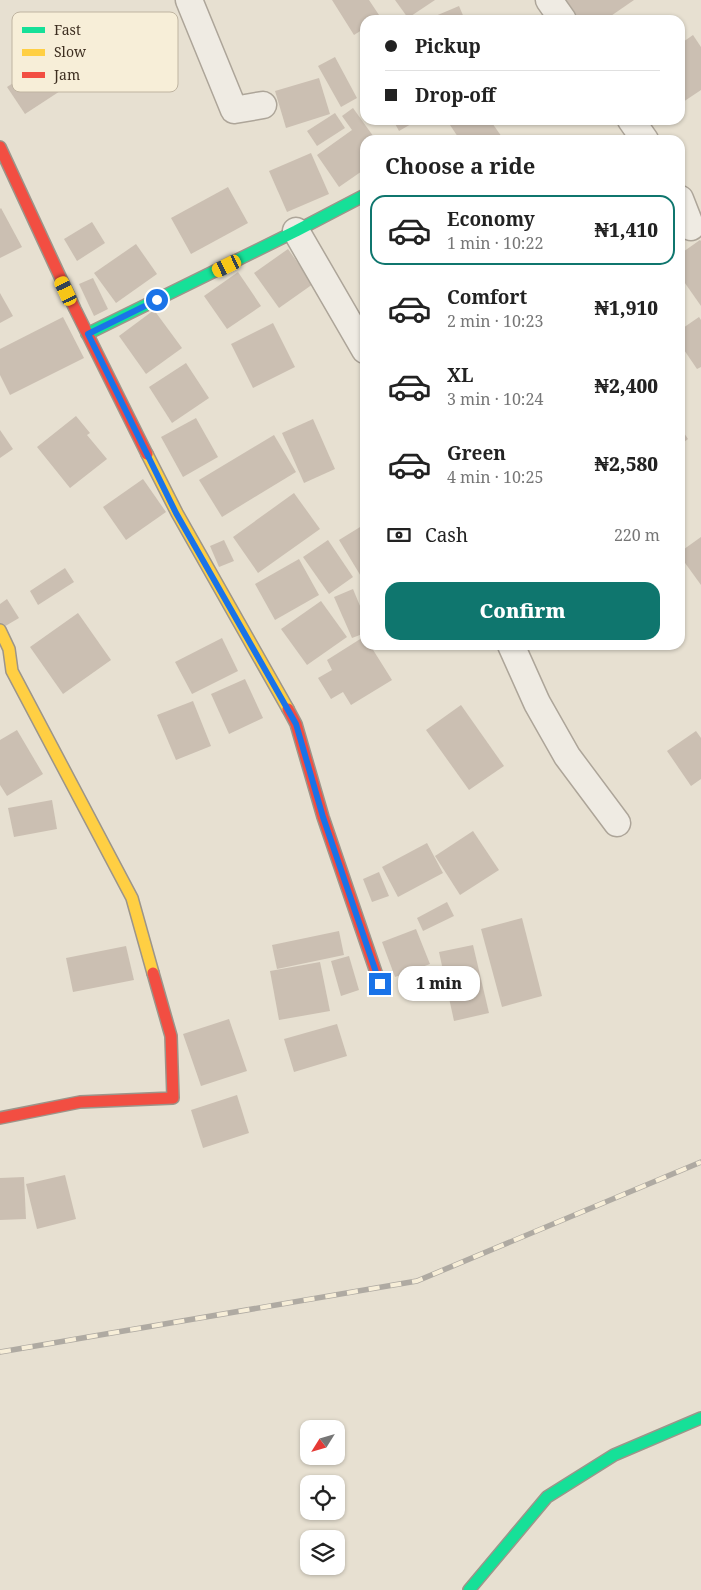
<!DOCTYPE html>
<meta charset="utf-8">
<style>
body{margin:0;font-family:"Noto Serif",serif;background:#f2f2f2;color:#222;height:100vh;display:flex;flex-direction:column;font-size:19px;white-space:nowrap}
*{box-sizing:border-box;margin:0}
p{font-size:16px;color:#767676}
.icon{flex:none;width:28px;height:28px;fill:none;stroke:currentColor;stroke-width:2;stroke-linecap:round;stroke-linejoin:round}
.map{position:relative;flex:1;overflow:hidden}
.sheet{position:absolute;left:360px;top:135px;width:325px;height:515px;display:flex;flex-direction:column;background:#fff;border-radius:15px;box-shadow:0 1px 4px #0004}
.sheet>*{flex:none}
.banner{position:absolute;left:360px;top:15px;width:325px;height:110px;border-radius:15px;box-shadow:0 1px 4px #0004;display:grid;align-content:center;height:110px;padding:0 25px;background:#fff}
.needle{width:32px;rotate:233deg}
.buttons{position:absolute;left:300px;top:1420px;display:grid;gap:10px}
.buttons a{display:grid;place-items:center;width:45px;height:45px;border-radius:10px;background:#fff;box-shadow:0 1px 4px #0004;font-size:25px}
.end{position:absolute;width:22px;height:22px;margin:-11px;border:6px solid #1a73e8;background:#fff;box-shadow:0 0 0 2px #fff}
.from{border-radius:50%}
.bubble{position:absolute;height:35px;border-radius:15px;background:#fff;box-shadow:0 1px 4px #0004;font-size:16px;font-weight:800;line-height:35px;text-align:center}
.car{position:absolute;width:15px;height:30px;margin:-15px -8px;border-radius:6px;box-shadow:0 0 4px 1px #0007;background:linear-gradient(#f5c518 24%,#345 0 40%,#f5c518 0 76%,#345 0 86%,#f5c518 0)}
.banner b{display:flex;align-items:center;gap:18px;height:48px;font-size:19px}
.banner b+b{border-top:1px solid #e0e0e0}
.banner i{width:12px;height:12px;background:#222}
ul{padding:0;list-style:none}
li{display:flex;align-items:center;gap:15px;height:70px;margin:0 10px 8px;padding:0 15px;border:2px solid transparent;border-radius:15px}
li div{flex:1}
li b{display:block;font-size:19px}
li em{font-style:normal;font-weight:800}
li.on{border-color:#0f766e}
li>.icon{width:45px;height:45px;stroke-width:1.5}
h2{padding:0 25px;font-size:22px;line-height:60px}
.pay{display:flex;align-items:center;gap:12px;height:55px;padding:0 25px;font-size:19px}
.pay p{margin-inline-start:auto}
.action{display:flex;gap:10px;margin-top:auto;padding:10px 25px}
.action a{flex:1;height:58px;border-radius:15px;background:#0f766e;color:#fff;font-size:20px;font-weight:800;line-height:58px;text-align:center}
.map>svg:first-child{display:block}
.building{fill:#cbbfb2}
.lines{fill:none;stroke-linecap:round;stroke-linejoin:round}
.street-casing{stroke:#ada599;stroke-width:29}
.fast-casing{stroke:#9c958a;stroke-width:14}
.slow-casing{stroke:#9c958a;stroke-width:14}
.jam-casing{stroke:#9c958a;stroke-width:14}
.street{stroke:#efebe3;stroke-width:26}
.fast{stroke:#16e098;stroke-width:11}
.slow{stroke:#ffcf43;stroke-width:11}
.jam{stroke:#f24e42;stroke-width:11}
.rail-casing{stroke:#afaaa2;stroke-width:5.5}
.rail{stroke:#f7eed8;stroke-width:4;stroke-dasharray:11;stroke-linecap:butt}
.route{stroke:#1a73e8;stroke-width:6}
.key{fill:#f7eed8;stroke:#bfb4a1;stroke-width:1}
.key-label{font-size:14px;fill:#3d2e20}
</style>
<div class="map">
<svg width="701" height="1590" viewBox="0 0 701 1590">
<rect width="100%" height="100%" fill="#e7e0d1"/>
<!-- building -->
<g class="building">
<polygon points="332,0 369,0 381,18 377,20 365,20 365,28 354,35"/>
<polygon points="395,0 435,0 408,18"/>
<polygon points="566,0 634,0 605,20 580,20"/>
<polygon points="459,6 465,20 426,20"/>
<polygon points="693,35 701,47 701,90 680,104 680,44"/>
<polygon points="59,53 77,80 25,114 7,87"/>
<polygon points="335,57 357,98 341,107 318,66"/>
<polygon points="319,78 330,114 286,128 275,91"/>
<polygon points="353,108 376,140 365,140 365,169 339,187 317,155 352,130 342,116"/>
<polygon points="335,113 345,128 317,146 307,131"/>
<polygon points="393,120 418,120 399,131"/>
<polygon points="458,120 490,120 504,140 460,140 450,125"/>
<polygon points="311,153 329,194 287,212 269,171"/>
<polygon points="228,187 248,223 191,254 171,218"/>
<polygon points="1,208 22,247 0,258 0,209"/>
<polygon points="92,222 105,243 77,261 64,239"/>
<polygon points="700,240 701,241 701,306 680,276 680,254"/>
<polygon points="136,244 157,274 116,303 94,273"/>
<polygon points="288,249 313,284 279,308 254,273"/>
<polygon points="238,272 261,306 227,329 204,296"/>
<polygon points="93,278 108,309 94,316 79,284"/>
<polygon points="0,293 13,316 0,323"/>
<polygon points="154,310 182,348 146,374 119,336"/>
<polygon points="63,317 84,358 10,395 0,375 0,349"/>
<polygon points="699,317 701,320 701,367 697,369 680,344 680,330"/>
<polygon points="273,323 295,367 253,388 231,344"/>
<polygon points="186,363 209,398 172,423 149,387"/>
<polygon points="76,416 90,433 87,435 107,459 70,488 37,447"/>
<polygon points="196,418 218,457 183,477 161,437"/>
<polygon points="313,419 335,469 304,483 282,433"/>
<polygon points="680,427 688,439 680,445"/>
<polygon points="0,430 13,449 0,458"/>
<polygon points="274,435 296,472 222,517 199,480"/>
<polygon points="143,479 166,512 126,540 103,507"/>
<polygon points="294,493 320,529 258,573 233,537"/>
<polygon points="365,524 365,577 362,578 339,540"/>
<polygon points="701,537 701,585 680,556 680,552"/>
<polygon points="224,540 234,561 219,567 210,546"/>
<polygon points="328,540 353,577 329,594 303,557"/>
<polygon points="299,559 319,595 275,620 255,584"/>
<polygon points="65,568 74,582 38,605 30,591"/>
<polygon points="353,589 365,618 365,633 352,638 334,597"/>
<polygon points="7,599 19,618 2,628 0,625 0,604"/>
<polygon points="321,601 347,637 307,665 281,629"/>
<polygon points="78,613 111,660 63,694 30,647"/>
<polygon points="365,636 365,645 370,645 392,680 351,705 343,692 331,699 318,678 332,670 327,660"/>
<polygon points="222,638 238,671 192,694 175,662"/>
<polygon points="245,679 263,718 229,734 211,694"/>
<polygon points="193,701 211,746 176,760 157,715"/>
<polygon points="461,705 504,766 469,790 426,730"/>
<polygon points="17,730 43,774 7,796 0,785 0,740"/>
<polygon points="696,731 701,738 701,779 691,786 667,751"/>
<polygon points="52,800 57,829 14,837 8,808"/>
<polygon points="473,831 499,870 460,895 435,856"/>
<polygon points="427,843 443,873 398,897 382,867"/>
<polygon points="379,872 389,896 372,902 363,879"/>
<polygon points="447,902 454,916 423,931 417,918"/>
<polygon points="522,918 542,996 502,1007 481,929"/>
<polygon points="416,929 430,964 395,977 382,942"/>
<polygon points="339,931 344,955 277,969 272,945"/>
<polygon points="473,945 489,1013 454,1021 439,952"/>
<polygon points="126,946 134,980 73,992 66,958"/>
<polygon points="349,956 359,990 341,996 331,961"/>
<polygon points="320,962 330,1011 279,1020 270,971"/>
<polygon points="229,1019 247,1071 201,1086 183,1034"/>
<polygon points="337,1024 347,1056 294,1072 284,1039"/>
<polygon points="237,1095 249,1133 203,1148 191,1110"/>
<polygon points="65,1175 76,1219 37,1229 26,1184"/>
<polygon points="24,1177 26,1219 0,1220 0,1178"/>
</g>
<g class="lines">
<!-- street casing -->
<g class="street-casing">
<g id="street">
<polyline points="189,0 234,110 263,105"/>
<polyline points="549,0 563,20"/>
<polyline points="631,120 645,140"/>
<polyline points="680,199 691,227"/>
<polyline points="296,231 365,350"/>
<polyline points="511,645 537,703 567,756 617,823"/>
</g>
</g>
<!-- fast casing -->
<g class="fast-casing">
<g id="fast">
<polyline points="87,334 296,231 365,195"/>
<polyline points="469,1590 547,1497 614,1455 701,1418"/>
</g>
</g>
<!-- slow casing -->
<g class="slow-casing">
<g id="slow">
<polyline points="147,454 177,513 288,709"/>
<polyline points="0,630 9,649 12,671 132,898 153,973"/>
</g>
</g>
<!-- jam casing -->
<g class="jam-casing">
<g id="jam">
<polyline points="0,147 75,309 147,454"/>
<polyline points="288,709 296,724 323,817 380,984"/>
<polyline points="0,1118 80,1102 173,1098 171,1036 153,973"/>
</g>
</g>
<!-- street -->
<use href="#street" class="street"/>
<!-- fast -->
<use href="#fast" class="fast"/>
<!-- slow -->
<use href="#slow" class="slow"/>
<!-- jam -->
<use href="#jam" class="jam"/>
<!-- rail casing -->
<g class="rail-casing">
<polyline id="rail" points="0,1352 417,1281 701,1162"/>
</g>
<!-- rail -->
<use href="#rail" class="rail"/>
</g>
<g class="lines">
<!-- route -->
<polyline class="route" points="157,300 88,334 176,513 296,724 323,817 380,984"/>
</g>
<!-- legend -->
<rect x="12" y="12" width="166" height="80" rx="8" class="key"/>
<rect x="22" y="27" width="23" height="6" fill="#16e098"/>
<rect x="22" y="49" width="23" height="7" fill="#ffcf43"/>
<rect x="22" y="72" width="23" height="6" fill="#f24e42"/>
<g class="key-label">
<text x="54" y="35">Fast</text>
<text x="54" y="57">Slow</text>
<text x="54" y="80">Jam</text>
</g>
</svg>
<div class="buttons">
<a><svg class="needle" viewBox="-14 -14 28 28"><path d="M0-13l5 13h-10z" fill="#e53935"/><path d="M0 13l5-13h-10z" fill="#767676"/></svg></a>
<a><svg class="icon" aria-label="locate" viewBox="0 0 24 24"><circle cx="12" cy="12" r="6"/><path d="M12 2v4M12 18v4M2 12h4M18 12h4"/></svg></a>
<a><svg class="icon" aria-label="layers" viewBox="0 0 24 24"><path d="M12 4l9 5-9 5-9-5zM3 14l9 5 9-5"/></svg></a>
</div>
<i class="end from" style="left:157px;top:300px"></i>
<i class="end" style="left:380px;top:984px"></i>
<div class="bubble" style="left:398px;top:966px;width:82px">1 min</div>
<i class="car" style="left:227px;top:266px;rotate:244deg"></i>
<i class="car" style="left:66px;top:291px;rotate:335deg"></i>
<div class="banner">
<b><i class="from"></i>Pickup</b>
<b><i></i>Drop-off</b>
</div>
<section class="sheet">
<h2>Choose a ride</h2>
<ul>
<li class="on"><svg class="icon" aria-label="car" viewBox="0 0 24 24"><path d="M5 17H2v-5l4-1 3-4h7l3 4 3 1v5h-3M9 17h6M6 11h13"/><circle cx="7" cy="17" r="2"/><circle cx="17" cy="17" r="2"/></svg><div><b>Economy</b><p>1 min · 10:22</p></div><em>₦1,410</em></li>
<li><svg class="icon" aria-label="car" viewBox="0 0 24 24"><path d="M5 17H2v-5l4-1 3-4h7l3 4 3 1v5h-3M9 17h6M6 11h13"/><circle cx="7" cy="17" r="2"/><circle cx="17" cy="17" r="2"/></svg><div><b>Comfort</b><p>2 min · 10:23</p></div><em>₦1,910</em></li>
<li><svg class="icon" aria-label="car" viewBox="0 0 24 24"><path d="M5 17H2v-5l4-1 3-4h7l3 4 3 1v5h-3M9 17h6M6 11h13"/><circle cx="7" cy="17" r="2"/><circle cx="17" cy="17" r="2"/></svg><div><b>XL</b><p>3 min · 10:24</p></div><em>₦2,400</em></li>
<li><svg class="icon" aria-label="car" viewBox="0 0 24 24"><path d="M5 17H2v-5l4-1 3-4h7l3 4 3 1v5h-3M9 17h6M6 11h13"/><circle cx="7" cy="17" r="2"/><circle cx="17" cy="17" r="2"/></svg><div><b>Green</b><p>4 min · 10:25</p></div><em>₦2,580</em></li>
</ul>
<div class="pay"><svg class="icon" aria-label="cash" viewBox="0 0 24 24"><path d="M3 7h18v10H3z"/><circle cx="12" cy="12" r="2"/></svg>Cash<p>220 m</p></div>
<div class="action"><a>Confirm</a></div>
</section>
</div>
